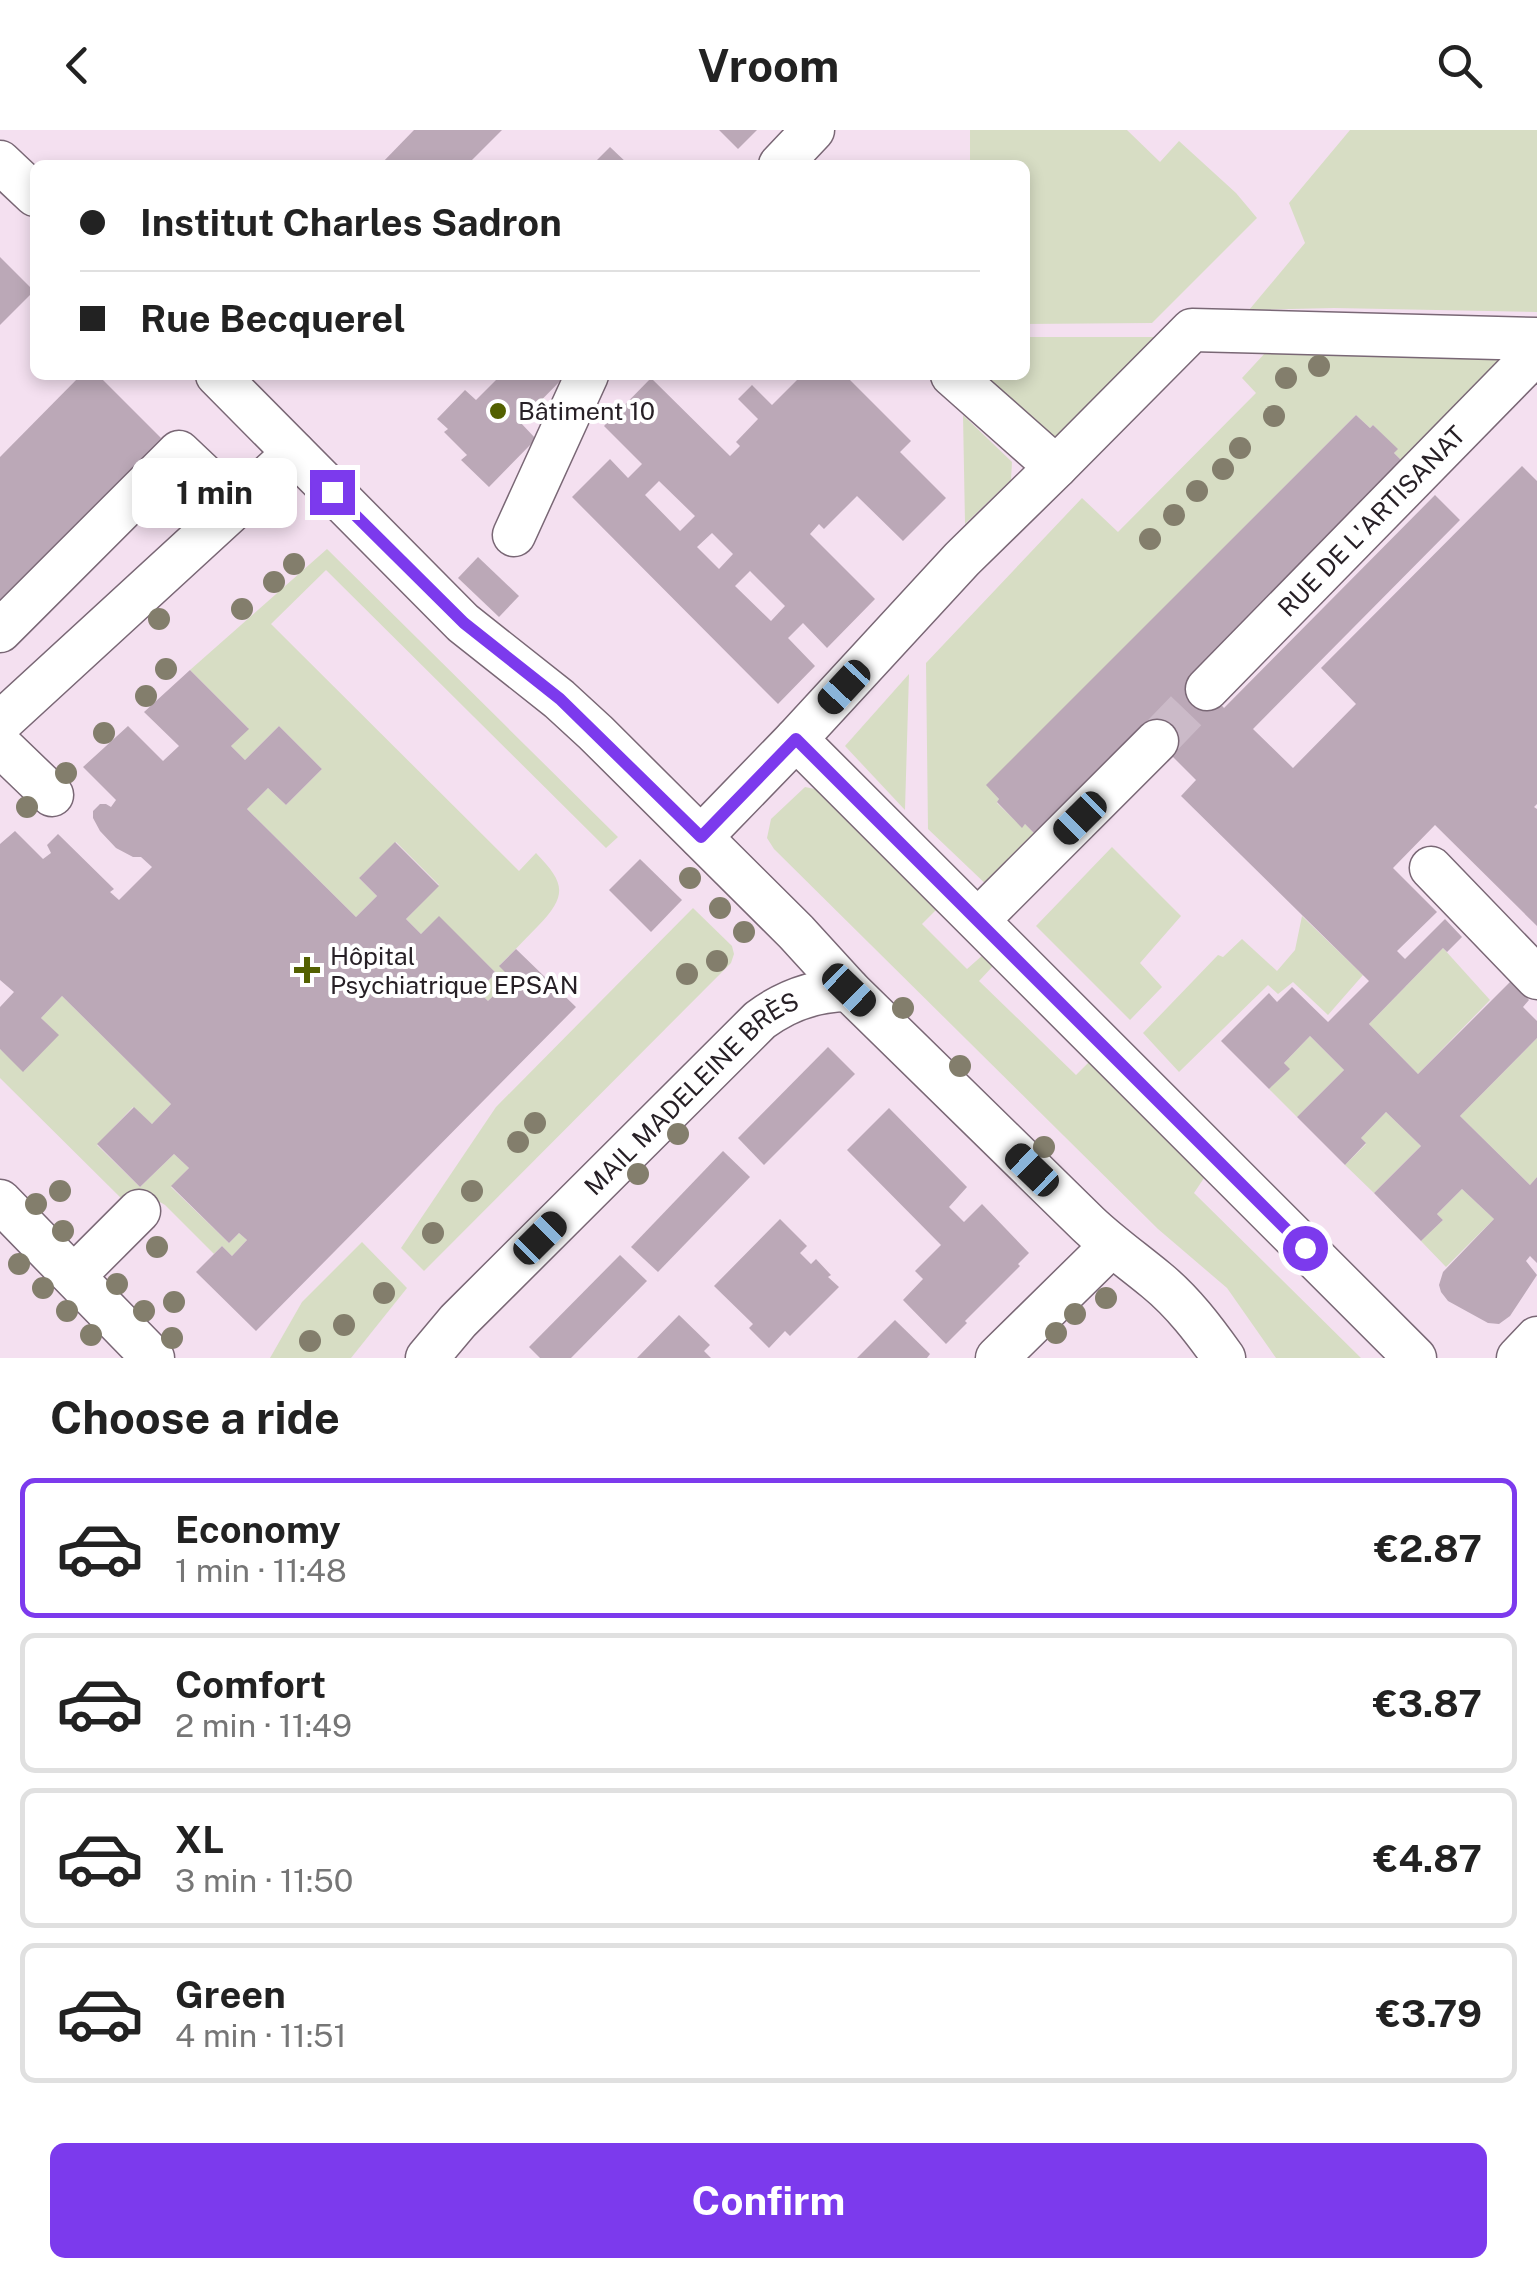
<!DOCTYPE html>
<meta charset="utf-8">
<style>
body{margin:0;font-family:"Public Sans",sans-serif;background:#f6f6f6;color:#222;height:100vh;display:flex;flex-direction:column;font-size:38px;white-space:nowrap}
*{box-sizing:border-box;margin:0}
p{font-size:32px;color:#767676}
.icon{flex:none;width:55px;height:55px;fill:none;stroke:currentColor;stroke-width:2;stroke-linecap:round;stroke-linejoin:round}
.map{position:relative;height:1228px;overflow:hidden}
.details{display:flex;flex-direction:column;background:#fff;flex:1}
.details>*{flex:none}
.banner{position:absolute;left:30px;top:30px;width:1000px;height:220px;border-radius:15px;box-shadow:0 5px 15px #0003;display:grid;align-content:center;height:220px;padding:0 50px;background:#fff}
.end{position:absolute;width:45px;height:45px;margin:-22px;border:12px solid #7c3aed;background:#fff;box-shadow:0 0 0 5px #fff}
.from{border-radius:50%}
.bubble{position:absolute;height:70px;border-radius:15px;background:#fff;box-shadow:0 5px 15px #0003;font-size:32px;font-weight:700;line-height:70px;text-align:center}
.car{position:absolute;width:30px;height:60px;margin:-30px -15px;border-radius:12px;box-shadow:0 0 8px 2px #0007;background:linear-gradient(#222 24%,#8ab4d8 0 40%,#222 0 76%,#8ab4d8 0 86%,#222 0)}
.banner b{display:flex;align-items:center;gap:35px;height:95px;font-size:38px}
.banner b+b{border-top:2px solid #e0e0e0}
.banner i{width:25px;height:25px;background:#222}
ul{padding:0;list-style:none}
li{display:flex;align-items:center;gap:30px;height:140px;margin:0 20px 15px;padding:0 30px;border:5px solid #e0e0e0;border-radius:15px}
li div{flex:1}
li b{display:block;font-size:38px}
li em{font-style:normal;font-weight:700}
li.current{border-color:#7c3aed}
li>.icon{width:90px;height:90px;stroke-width:1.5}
h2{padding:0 50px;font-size:45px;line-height:120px}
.primary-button{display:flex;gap:20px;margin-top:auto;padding:20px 50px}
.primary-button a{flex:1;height:115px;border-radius:15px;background:#7c3aed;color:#fff;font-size:40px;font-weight:700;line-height:115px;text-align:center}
header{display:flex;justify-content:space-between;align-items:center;height:130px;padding:0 50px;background:#fff;font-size:45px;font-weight:700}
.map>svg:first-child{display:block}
.green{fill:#d7ddc4}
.building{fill:#bba8b7;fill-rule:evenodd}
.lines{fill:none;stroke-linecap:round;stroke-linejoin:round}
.minor-tunnel{stroke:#cbbac8;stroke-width:42;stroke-dasharray:42 21;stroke-linecap:butt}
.minor-casing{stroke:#796775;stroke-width:45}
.minor{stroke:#fff;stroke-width:42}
.tree{fill:#837e6c}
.route{stroke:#7c3aed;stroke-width:12}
.poi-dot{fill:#536000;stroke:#fff;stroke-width:4}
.labels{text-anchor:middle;stroke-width:8;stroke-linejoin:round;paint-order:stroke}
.poi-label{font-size:25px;fill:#272026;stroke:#fff;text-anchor:start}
.street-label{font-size:25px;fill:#272026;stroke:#fff}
</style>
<header><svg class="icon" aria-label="back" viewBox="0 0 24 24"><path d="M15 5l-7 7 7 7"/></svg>Vroom<svg class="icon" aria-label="search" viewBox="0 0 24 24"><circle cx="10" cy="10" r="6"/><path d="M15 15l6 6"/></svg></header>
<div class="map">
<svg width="1537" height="1228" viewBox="0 0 1537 1228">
<rect width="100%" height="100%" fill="#f4e0f0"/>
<!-- green -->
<g class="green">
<polygon points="970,0 1127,0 1160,32 1179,11 1236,63 1257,88 1152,193 1025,194 1025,35 970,35"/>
<polygon points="1350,0 1537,0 1537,182 1334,178 1249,180 1305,113 1289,73"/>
<polygon points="1025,207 1168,207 1054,315 976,245 1025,245"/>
<polygon points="1266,222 1511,228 1408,337 1394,323 1397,319 1373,295 1370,298 1356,285 987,655 999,669 997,673 1022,697 1025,694 1038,707 992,760 928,699 926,533 1082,368 1118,402 1256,263 1242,248"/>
<polygon points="963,285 1012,332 1011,350 965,394"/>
<path d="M 327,419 L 618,707 L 606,718 L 326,440 L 271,494 L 519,741 L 536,723 C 565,753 568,765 538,796 C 525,809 513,822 500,835 L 511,848 L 488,871 L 478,861 L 496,843 L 439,787 L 421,804 L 406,789 L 439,755 L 396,712 L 359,748 L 377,766 L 356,787 L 247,679 L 268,658 L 286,675 L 322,639 L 279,596 L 245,630 L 231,616 L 248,598 L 190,540 Z"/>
<polygon points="909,544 905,680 845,616"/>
<polygon points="805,657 820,660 940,776 922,794 967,839 984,824 994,835 979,851 1076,945 1091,930 1208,1042 1194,1063 1361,1228 1276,1228 1227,1158 1158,1099 774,719 767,708 771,689"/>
<polygon points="1112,717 1181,786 1140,833 1162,857 1130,890 1036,796"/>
<polygon points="693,778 732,816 734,824 731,833 424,1141 401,1118 496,977"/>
<polygon points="1302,786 1363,845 1328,885 1293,852 1278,864 1268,855 1179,942 1143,903 1218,825 1223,827 1242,809 1277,841 1295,820"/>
<polygon points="1443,818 1490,870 1418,944 1369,894"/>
<path d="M 62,866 L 171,974 L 152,994 L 133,977 L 97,1015 L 140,1057 L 174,1024 L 189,1038 L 171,1057 L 229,1113 L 239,1103 L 247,1110 L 232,1126 L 222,1116 L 214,1124 L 165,1075 C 151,1066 144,1068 128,1075 L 0,948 L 0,919 L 24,941 L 58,905 L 41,888 Z"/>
<polygon points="1310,906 1344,940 1297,987 1269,959 1289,939 1284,933"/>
<polygon points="1537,908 1537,1047 1530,1055 1460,986"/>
<polygon points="1386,982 1421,1016 1374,1063 1345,1035 1366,1014 1361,1008"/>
<polygon points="1462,1059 1494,1089 1446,1137 1421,1111 1443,1090 1437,1084"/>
<polygon points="362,1112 407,1158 351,1228 270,1228 302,1172"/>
</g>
<!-- building -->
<g class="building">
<polygon points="414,0 502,0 467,35 380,35"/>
<polygon points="719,0 757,0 738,19"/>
<polygon points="610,17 629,35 592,35"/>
<polygon points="0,127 34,161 0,195"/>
<polygon points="81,245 98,245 161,308 0,470 0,327"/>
<polygon points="501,245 566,245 520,292 536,309 489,357 461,330 467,325 444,302 448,299 437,289 465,260 476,270"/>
<path d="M 802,245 L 845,245 L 911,311 L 900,322 L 946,368 L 903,411 L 857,366 L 824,399 L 819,394 L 810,404 L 875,469 L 827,518 L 803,493 L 788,508 L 815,536 L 778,574 L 572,367 L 610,329 L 628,348 L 642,334 L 604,296 L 651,248 L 730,326 L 740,316 L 736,312 L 758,289 L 738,269 L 752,255 L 772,275 ZM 659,351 L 695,386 L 680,401 L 645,365 ZM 712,403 L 733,424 L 719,439 L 697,417 ZM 750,441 L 785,476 L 771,491 L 735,456 Z"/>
<polygon points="1356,285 1370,298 1373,295 1398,319 1394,323 1408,337 1198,549 1224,578 1435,365 1460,390 1253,599 1293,638 1356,574 1321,538 1522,336 1537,351 1537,674 1534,677 1537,679 1537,796 1435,695 1393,738 1437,782 1397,821 1405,829 1445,789 1462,807 1447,822 1443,818 1369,894 1418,944 1511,851 1529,870 1523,877 1537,891 1537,908 1460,986 1530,1055 1537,1047 1537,1133 1530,1126 1526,1131 1537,1145 1510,1186 1499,1194 1488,1193 1448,1171 1441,1162 1439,1155 1443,1142 1494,1089 1462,1059 1437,1084 1443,1090 1421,1111 1374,1063 1421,1016 1386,982 1361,1008 1366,1013 1345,1035 1297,987 1344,940 1310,906 1284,933 1290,939 1269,959 1221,911 1269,863 1277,872 1292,857 1328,892 1369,851 1181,666 1196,650 1146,600 1038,707 1025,694 1022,698 997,672 999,669 986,655"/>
<polygon points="478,427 519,466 499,487 458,448"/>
<polygon points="190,540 249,599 231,616 245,630 279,596 322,639 286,675 268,658 247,679 356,787 377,766 359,748 395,712 439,756 406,789 421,804 439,786 496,843 478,861 488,871 511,848 499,836 516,819 576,877 256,1201 196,1142 222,1116 232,1126 247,1110 239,1103 229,1113 171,1056 189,1038 174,1024 140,1057 97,1014 134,977 152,994 171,974 62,866 41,888 59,905 23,942 0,919 0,877 14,862 0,850 0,714 15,701 43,729 51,723 47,715 58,704 114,759 110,762 119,770 152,737 141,727 133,727 116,718 100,701 93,688 93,681 100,674 106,674 111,677 116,670 83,637 128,596 163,631 179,616 144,582"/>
<polygon points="640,729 682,770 651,802 609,760"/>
<polygon points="828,917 855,944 764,1035 738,1008"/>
<polygon points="889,978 967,1057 949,1077 964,1092 982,1074 1029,1123 1018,1134 1020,1136 965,1191 967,1193 946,1214 903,1170 923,1149 915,1141 941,1115 847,1020"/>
<polygon points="723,1021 750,1047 658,1142 631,1117"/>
<polygon points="780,1089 807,1116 800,1123 811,1134 816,1129 831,1145 828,1147 839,1157 790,1206 785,1201 769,1218 749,1198 753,1194 714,1156"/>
<polygon points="620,1125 647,1151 571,1228 540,1228 529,1217"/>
<polygon points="679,1185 710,1215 704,1221 711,1228 637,1228"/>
<polygon points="895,1190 930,1224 927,1228 857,1228"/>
</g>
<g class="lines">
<!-- minor-tunnel -->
<polyline class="minor-tunnel" points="1157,611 1207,559"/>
<!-- minor casing -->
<g class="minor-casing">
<g id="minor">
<polyline points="0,32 35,65"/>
<polyline points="780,35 813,0"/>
<path d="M 217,245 L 463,493 L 559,569 L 596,603 L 796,802 L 849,860 L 1088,1094 C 1109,1114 1133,1131 1156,1150 C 1183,1172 1204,1200 1224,1228"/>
<polyline points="1056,337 1192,200 1537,209"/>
<polyline points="514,405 587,245"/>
<polyline points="0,501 179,322 236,376"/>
<path id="s1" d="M 1207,559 L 1537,222"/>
<polyline points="0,593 294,323"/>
<polyline points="796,609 962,429 1056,337 952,245"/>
<polyline points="0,615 52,665"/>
<polyline points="701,707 796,609 1415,1228"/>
<polyline points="1431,738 1537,848"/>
<polyline points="978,790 1157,611"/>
<polyline points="0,1071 153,1228"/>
<polyline points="75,1145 139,1081"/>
<path id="s2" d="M 427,1228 L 458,1191 L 760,890 C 787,870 816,860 849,860"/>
<polyline points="997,1228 1111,1116"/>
<polyline points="1518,1228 1537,1208"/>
</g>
</g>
<!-- minor -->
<use href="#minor" class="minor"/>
</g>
<!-- trees -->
<g class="tree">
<circle cx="1319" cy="236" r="11"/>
<circle cx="1286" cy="248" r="11"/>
<circle cx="1274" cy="286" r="11"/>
<circle cx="1240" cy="318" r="11"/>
<circle cx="1223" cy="339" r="11"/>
<circle cx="1197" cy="361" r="11"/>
<circle cx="1174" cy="385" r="11"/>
<circle cx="1150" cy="409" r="11"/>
<circle cx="294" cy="434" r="11"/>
<circle cx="274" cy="452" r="11"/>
<circle cx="242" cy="479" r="11"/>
<circle cx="159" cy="489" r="11"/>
<circle cx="166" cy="539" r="11"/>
<circle cx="146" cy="566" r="11"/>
<circle cx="104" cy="603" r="11"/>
<circle cx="66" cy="643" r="11"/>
<circle cx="27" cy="677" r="11"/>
<circle cx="690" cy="748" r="11"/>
<circle cx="720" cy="778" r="11"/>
<circle cx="744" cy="802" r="11"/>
<circle cx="717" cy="831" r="11"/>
<circle cx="687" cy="844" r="11"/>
<circle cx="903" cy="878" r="11"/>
<circle cx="960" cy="936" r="11"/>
<circle cx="535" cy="993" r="11"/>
<circle cx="678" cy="1004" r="11"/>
<circle cx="518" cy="1012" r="11"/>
<circle cx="1044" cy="1017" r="11"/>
<circle cx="638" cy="1044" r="11"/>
<circle cx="60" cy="1061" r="11"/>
<circle cx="472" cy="1061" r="11"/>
<circle cx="36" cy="1074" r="11"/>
<circle cx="63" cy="1101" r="11"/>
<circle cx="433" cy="1103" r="11"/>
<circle cx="157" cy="1117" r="11"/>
<circle cx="19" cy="1134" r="11"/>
<circle cx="117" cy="1154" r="11"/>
<circle cx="43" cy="1158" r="11"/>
<circle cx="384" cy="1163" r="11"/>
<circle cx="1106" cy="1168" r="11"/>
<circle cx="174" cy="1172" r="11"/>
<circle cx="67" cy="1181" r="11"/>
<circle cx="144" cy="1181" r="11"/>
<circle cx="1075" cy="1184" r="11"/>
<circle cx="344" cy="1195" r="11"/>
<circle cx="1056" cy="1203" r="11"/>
<circle cx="91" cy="1205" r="11"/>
<circle cx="172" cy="1208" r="11"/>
<circle cx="310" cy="1211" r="11"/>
</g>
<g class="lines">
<!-- route -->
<polyline class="route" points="332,362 464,493 560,569 701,707 796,609 1305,1118"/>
</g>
<!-- markers -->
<g class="poi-dot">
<circle cx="498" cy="281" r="10"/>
<path d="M302 825h10v10h10v10h-10v10h-10v-10h-10v-10h10z"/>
</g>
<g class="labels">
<!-- poi labels -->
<g class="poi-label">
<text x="518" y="290">Bâtiment 10</text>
<text x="330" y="835">Hôpital<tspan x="330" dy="29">Psychiatrique EPSAN</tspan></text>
</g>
<!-- street labels -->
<g class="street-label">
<text dy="9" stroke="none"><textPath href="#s1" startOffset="235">RUE DE L'ARTISANAT</textPath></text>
<text dy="9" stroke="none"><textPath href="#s2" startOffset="375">MAIL MADELEINE BRÈS</textPath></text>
</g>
</g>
</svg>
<i class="end from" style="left:1305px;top:1118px"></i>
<i class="end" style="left:332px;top:362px"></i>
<div class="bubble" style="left:132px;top:328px;width:165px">1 min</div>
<i class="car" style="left:844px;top:557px;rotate:223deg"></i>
<i class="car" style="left:1080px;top:688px;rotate:225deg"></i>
<i class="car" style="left:849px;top:860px;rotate:134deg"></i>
<i class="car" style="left:1032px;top:1040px;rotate:314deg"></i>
<i class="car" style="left:540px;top:1108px;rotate:45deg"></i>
<div class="banner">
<b><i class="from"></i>Institut Charles Sadron</b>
<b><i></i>Rue Becquerel</b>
</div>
</div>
<section class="details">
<h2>Choose a ride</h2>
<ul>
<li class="current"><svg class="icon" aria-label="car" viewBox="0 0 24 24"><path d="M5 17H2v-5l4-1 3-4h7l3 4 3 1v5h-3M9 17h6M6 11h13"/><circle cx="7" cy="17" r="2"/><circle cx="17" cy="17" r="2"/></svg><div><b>Economy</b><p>1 min · 11:48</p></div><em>€2.87</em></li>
<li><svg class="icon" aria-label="car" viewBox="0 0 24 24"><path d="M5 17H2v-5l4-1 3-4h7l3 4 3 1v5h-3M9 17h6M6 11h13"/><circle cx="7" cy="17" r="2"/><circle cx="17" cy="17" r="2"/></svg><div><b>Comfort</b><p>2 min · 11:49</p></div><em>€3.87</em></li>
<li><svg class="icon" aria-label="car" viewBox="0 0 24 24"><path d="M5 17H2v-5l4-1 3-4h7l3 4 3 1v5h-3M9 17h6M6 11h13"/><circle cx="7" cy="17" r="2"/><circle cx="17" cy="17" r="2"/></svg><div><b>XL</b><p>3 min · 11:50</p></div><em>€4.87</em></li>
<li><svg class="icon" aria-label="car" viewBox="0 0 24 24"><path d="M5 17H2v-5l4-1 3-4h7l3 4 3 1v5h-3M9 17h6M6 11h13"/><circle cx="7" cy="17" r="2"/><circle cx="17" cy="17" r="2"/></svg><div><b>Green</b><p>4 min · 11:51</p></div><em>€3.79</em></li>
</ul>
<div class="primary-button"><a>Confirm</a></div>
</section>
